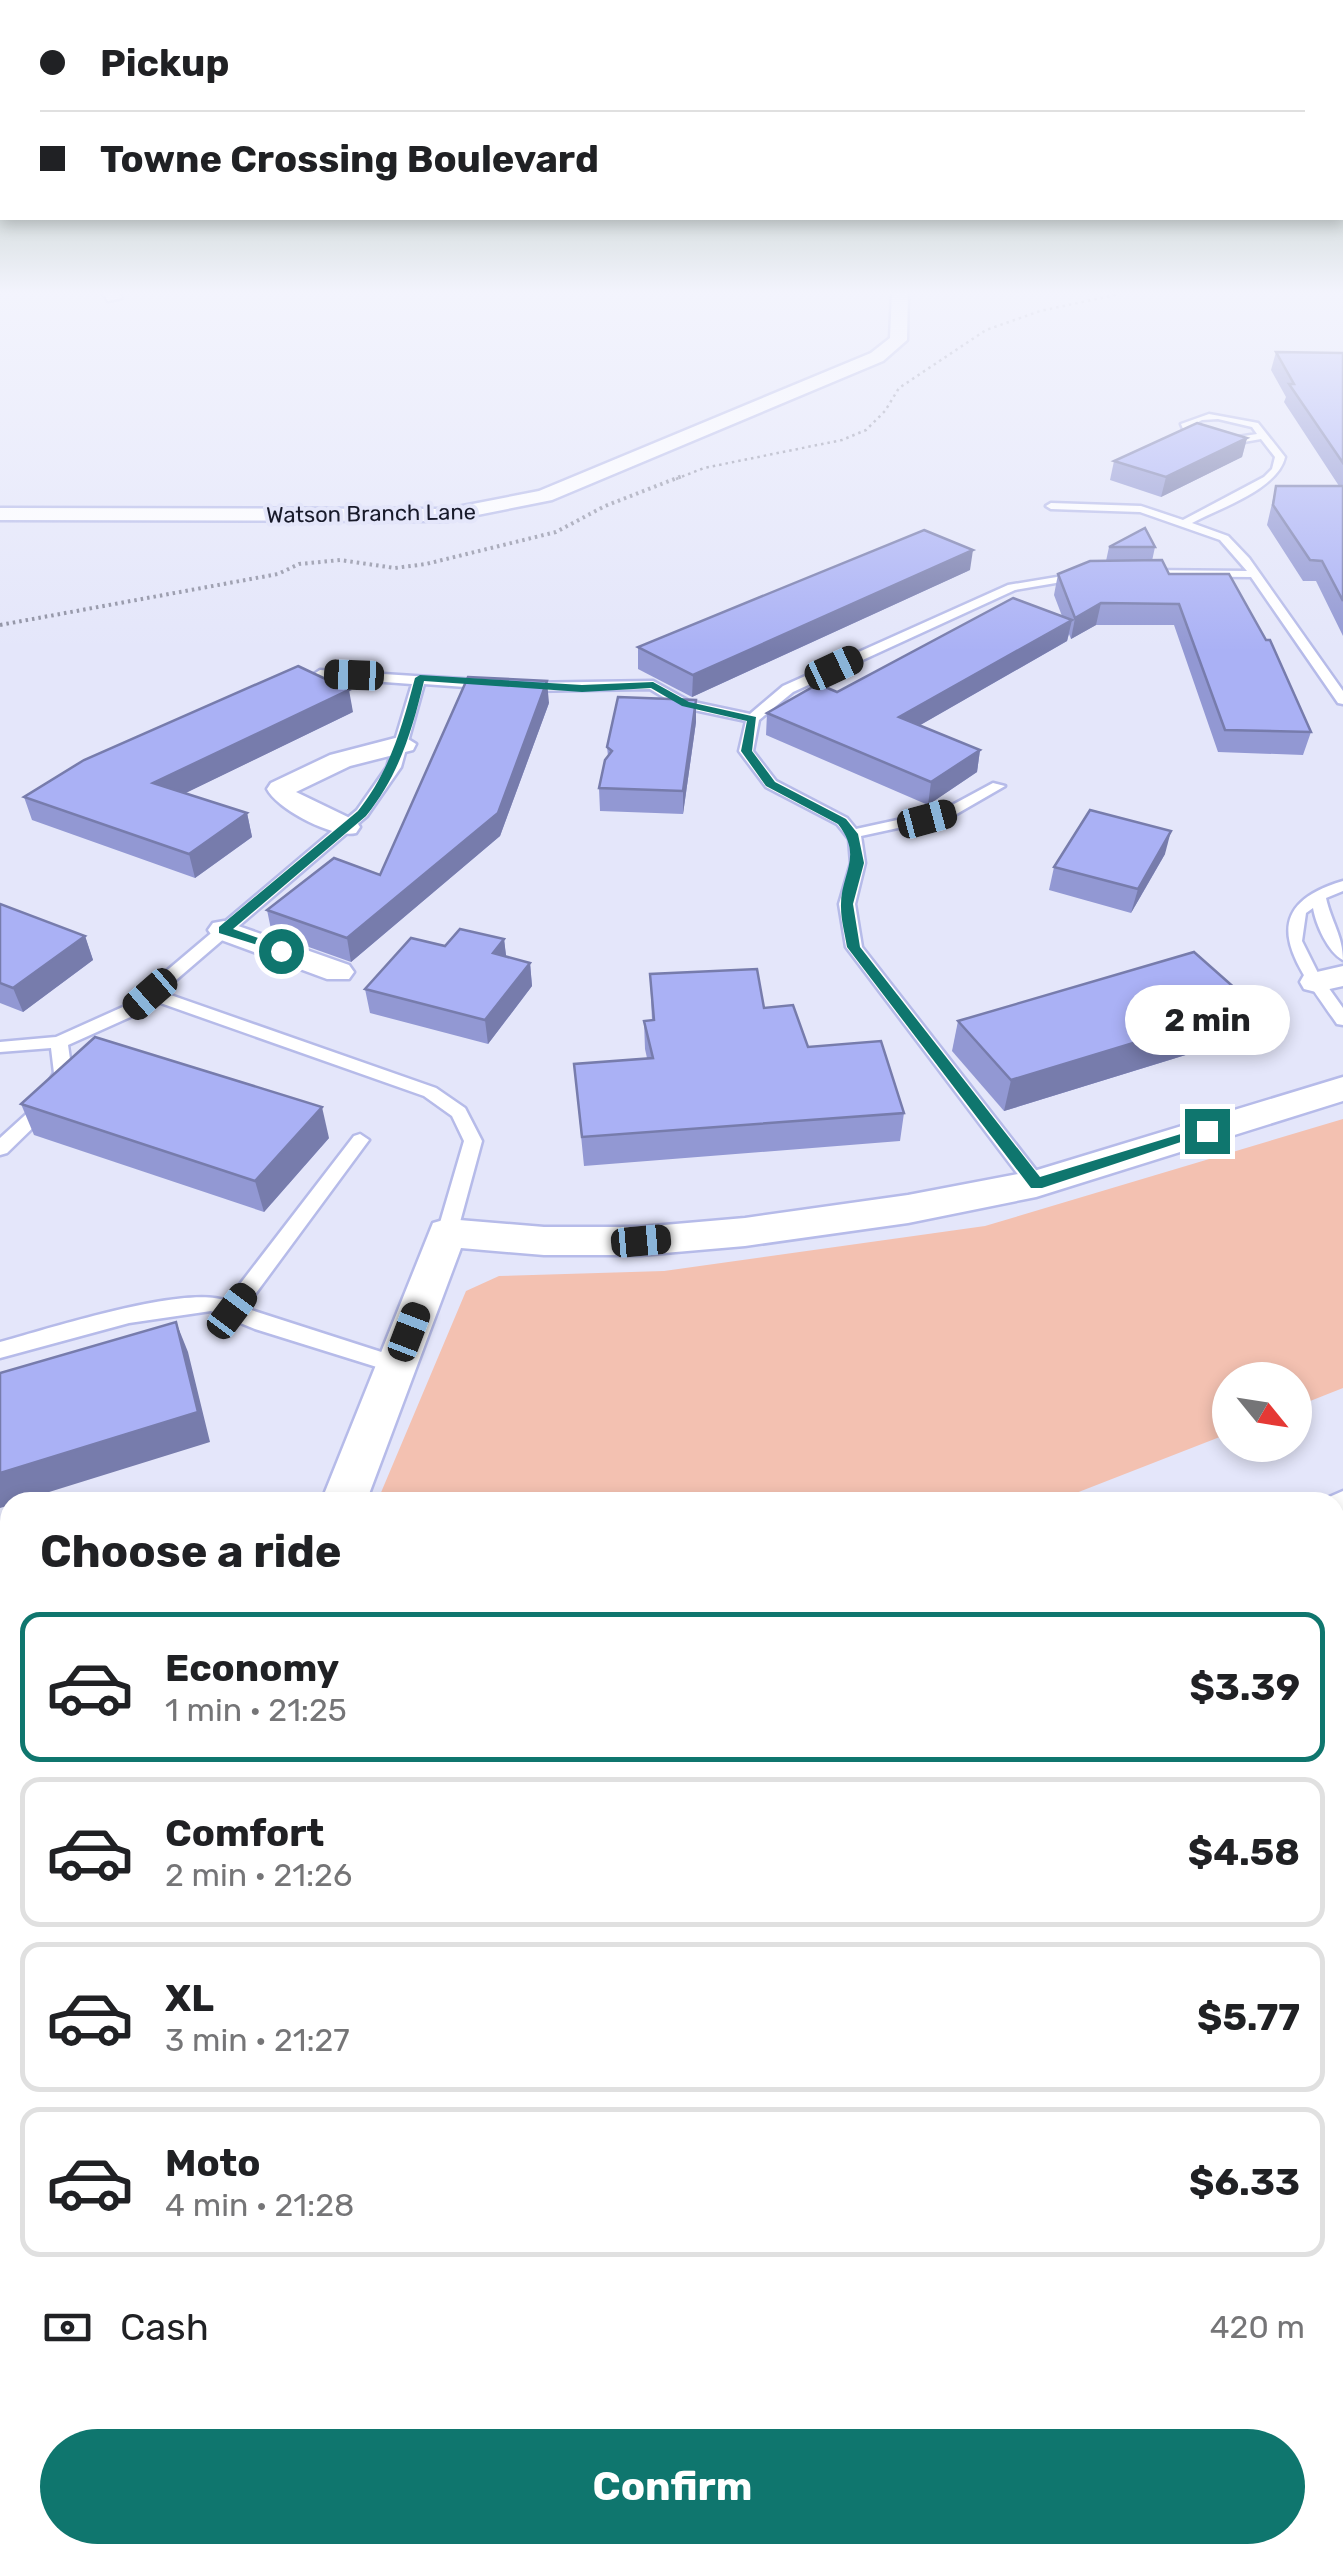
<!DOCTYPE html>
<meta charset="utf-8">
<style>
body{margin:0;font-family:Rubik,sans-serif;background:#f6f6f6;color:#202124;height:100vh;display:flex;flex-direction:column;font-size:38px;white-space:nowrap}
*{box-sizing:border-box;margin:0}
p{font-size:32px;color:#757577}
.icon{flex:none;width:55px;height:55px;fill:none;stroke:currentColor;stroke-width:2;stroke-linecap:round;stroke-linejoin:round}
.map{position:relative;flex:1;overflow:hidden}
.side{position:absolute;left:0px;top:1492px;width:1345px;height:1072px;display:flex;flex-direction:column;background:#fff;border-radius:30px 30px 0 0;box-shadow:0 5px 15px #0003}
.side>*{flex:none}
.banner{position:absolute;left:0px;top:0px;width:1345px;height:220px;box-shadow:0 5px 15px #0003;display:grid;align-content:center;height:220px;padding:0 40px;background:#fff}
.needle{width:65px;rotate:120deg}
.tools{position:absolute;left:1212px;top:1362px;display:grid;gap:20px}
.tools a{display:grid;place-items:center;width:100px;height:100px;border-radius:50%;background:#fff;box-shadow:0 5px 15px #0003;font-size:50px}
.end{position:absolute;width:45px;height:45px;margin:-22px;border:12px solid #0f766e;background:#fff;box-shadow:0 0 0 5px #fff}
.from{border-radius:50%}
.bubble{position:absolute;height:70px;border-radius:35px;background:#fff;box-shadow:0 5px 15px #0003;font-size:32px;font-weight:700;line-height:70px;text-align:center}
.car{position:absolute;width:30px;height:60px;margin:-30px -15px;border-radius:12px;box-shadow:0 0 8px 2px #0007;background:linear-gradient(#222 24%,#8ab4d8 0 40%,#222 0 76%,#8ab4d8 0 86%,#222 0)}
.banner b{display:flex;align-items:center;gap:35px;height:95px;font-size:38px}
.banner b+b{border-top:2px solid #e0e0e0}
.banner i{width:25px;height:25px;background:#202124}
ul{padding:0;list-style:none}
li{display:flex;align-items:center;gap:30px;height:150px;margin:0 20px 15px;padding:0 20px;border:5px solid #e0e0e0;border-radius:20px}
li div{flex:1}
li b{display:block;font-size:38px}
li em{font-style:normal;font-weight:700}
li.active{border-color:#0f766e}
li>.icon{width:90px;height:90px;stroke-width:1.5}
h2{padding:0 40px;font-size:45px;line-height:120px}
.pay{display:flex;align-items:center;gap:25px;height:110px;padding:0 40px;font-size:38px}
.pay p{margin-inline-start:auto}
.button{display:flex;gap:20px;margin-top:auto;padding:20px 40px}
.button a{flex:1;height:115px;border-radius:60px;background:#0f766e;color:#fff;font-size:40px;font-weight:700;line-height:115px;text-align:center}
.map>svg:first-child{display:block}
.green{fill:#f3c1b1}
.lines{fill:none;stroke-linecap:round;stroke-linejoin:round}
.service-casing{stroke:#b6bbe9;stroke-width:5}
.minor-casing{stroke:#b6bbe9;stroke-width:5}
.path-far1{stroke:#8d8fa1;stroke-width:2.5;stroke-dasharray:2.5 4;stroke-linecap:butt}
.path{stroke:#8d8fa1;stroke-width:4;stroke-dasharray:2.5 4;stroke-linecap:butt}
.service{fill:#fff;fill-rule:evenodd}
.minor{fill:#fff;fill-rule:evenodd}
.wall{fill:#9298d3}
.shaded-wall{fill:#777cac}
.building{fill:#aab1f5;stroke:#777cac;stroke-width:2.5}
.route{fill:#0f766e}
.labels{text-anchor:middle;stroke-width:8;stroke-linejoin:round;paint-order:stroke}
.far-street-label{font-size:22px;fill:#181a2a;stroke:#e4e6fa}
</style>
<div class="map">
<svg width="1343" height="2563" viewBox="0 0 1343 2563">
<rect width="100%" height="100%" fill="#e4e6fa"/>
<!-- green -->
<polygon class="green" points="1343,1119 1343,1388 1295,1407 1295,1380 1230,1380 1230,1433 1053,1502 377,1502 466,1291 499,1276 664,1271 985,1226"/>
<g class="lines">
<!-- service casing -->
<g class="service-casing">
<g id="service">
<path d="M 1209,414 L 1258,423 L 1285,457 C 1278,489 1220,508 1192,523 L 1228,536 L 1249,558 L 1343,691 L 1343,704 L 1338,703 L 1251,577 L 1145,576 L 1139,573 L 1145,570 L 1247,571 L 1220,540 L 1140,512 L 1051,509 L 1046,506 L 1051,503 L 1141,506 L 1183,520 L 1264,477 L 1272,469 L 1275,457 L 1261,439 L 1238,443 L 1186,436 L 1181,424 ZM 1218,419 L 1252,427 L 1257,434 L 1238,437 L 1192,431 L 1189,427 L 1202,420 Z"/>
<polygon points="1081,573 1085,574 1085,578 1015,590 793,692 759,720 753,751 776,781 847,818 856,829 943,810 993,783 1005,786 953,816 861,836 865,863 855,904 862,947 1043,1179 1045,1184 1043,1189 1029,1189 846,947 839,904 851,863 849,839 837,824 766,787 739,751 746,721 680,707 650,689 522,691 516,687 522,683 653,681 689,701 750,714 783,686 1008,585"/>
<polygon points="320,670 493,681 499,685 493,689 424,684 401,767 367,816 162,992 436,1088 465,1108 482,1141 457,1233 447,1240 437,1233 464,1141 452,1116 424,1096 152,1000 137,1014 68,1045 72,1073 46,1115 7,1153 0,1155 0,1138 34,1107 54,1073 51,1048 0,1052 0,1042 56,1037 125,1006 357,810 387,767 412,684 316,677 314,674"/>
<path d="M 1343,881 L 1343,891 L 1326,898 C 1331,921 1343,936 1343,960 C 1328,952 1316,925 1313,908 L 1306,913 L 1302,941 L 1318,973 L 1343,1008 L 1343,1025 L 1337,1024 C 1299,969 1247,909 1343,881 Z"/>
<path d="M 360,1134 L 369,1140 L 366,1144 L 245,1308 L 403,1359 L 407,1365 L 403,1371 L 396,1373 L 255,1329 L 211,1311 L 129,1323 L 0,1358 L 0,1342 C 48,1329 186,1284 227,1301 L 354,1136 Z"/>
<polygon points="1343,1491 1343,1512 1335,1515 1335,1502 1325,1502 1327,1498"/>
<polygon points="10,1915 10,1943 0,1945 0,1917"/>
<rect x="98" y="2555" width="36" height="8"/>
<polygon points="322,2555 358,2555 360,2563 324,2563"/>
</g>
</g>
<!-- minor casing -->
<g class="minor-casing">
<g id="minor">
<polygon points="102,292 118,292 122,298 108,301"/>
<polygon points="892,292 908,292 907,340 883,361 552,500 447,521 0,520 0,508 447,509 539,491 871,353 890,338"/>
<path d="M 403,736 L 416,744 L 413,750 L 350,766 L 296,792 L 356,821 L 360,827 L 356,833 C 334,839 277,809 267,789 L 271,783 L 330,755 Z"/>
<polygon points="224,921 349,965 354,972 349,979 327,979 213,937 208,930 213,923"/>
<polygon points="1343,966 1343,986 1316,992 1304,989 1300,982 1304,975"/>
<polygon points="1343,1077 1343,1101 1036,1197 908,1223 745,1246 641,1255 544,1255 461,1248 366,1502 321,1502 433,1223 447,1219 544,1227 641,1227 745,1218 908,1195 1034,1171"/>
<polygon points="10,2195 10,2278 0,2282 0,2200"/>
</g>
</g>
<!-- path-far1 -->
<polyline class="path-far1" points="676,479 704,468 842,440 866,430 885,411 899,388 986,330 1040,311 1129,292"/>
<!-- path -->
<polyline class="path" points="0,625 278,574 299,564 340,560 395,568 426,564 556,532 605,506 682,476"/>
<!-- service -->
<use href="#service" class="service"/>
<!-- minor -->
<use href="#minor" class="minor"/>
</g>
<!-- wall -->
<g class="wall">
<polygon points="1276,352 1343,353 1343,636 1316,581 1303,581 1267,525 1276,486 1339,486 1284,402 1286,397 1271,370"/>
<polygon points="1247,438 1242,457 1161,497 1110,480 1114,461"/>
<polygon points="1109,547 1155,547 1152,561 1169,574 1311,732 1303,755 1218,752 1174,625 1096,625 1071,639 1069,634 1067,641 920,725 980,750 977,772 928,805 766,735 767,713 837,692 1062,616 1054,595 1058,574 1106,561"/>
<polygon points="970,570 692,697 638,669 638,647"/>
<polygon points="549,703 500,836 351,962 272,934 267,910 380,875"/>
<polygon points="353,712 185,793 247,813 252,837 195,878 32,820 24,797"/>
<polygon points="696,722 683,814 600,811 599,788 608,756 607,747"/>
<polygon points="1165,854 1131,913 1049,890 1054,867"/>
<polygon points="0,904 85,936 93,960 23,1012 0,1003"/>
<polygon points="504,939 506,957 530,963 532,986 488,1044 370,1013 365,989 445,946"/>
<polygon points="650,974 764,1008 808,1047 904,1113 900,1141 584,1166 574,1064 647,1058 645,1049 644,1021 652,1020"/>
<polygon points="1255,1006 1244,1037 1004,1111 952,1051 958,1021"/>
<polygon points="21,1104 329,1138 264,1212 34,1135"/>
</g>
<!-- shaded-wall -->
<g class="shaded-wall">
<polygon points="1247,438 1242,457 1161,497 1166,477"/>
<polygon points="973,550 970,570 692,697 693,675"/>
<polygon points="1101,603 1096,625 1071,639 1075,618"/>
<polygon points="1072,620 1067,641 896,739 899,717"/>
<polygon points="547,681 549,703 500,836 351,962 347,938"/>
<polygon points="349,690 353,712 159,806 153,783"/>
<polygon points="696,700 696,722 683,814 683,791"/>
<polygon points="980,750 977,772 928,805 931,782"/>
<polygon points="247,813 252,837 195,878 189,854"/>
<polygon points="1171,831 1165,854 1131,913 1138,889"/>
<polygon points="85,936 93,960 23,1012 13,988"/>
<polygon points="504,939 507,963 493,953"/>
<polygon points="530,963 532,986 488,1044 485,1020"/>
<polygon points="1255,1006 1244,1037 1004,1111 1011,1080"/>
<polygon points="322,1107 329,1138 264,1212 255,1181"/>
<polygon points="176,1322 188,1352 210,1442 17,1502 10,1502 10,1505 0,1508 0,1473"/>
</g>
<!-- building -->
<g class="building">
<polygon points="1276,352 1343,353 1343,463 1289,384 1294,384"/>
<polygon points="1197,423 1247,438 1166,477 1114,461"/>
<polygon points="1276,486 1343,486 1343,601 1322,561 1310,560 1273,505"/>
<polygon points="1145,528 1155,547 1109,547"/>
<polygon points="924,530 973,550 693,675 638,647"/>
<polygon points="1162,560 1169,574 1229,574 1266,640 1270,640 1311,732 1225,730 1179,604 1101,603 1075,618 1058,574 1090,561"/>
<polygon points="1013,598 1072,620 899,717 980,750 931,782 767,713 818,684 837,692"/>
<polygon points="298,666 349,690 153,783 247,813 189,854 24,797 84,760"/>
<polygon points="468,677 547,681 498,813 347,938 267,910 334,858 380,875"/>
<polygon points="618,697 696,700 683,791 599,788 605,760 612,751 607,747"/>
<polygon points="1090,810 1171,831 1138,889 1054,867"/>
<polygon points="0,904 85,936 13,988 0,983"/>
<polygon points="460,929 504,939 493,953 530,963 485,1020 365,989 411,938 445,946"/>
<polygon points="1194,952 1255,1006 1011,1080 958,1021"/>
<polygon points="757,969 764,1008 793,1005 808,1047 881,1041 904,1113 582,1137 574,1064 653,1058 644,1021 654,1020 650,974"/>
<polygon points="95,1037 322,1107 255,1181 21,1104"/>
<polygon points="176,1322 198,1412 0,1473 0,1373"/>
<polygon points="1343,1529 1343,2494 1335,2498 1335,1533"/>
<polygon points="865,2555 1094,2555 1081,2563 851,2563"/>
</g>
<!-- sky -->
<linearGradient id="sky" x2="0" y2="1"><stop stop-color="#8ca592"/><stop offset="0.45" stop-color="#f3f4fd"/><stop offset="1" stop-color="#f3f4fd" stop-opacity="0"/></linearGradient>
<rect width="1343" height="651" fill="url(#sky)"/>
<!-- route -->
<path class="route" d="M 420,675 L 582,685 L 653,682 L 689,702 L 756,717 L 752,751 L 775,782 L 846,819 L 858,834 L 864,863 L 853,904 L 860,947 L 1040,1177 L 1207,1126 L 1214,1131 L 1042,1188 L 1031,1188 L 847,947 C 845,934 841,920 841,907 C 840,874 864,857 838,824 L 766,786 L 741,751 L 747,721 L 682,706 L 651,688 L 582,692 L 424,681 C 412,731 399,775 366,816 L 233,929 L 286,948 L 286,954 L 219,933 L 219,927 L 358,811 C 390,771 402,727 415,678 Z"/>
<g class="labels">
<!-- far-street labels -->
<g class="far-street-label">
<text transform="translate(371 513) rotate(-1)" y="8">Watson Branch Lane</text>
</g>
</g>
</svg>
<div class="tools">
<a><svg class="needle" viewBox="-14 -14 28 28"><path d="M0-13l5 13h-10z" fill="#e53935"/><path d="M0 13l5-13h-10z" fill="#757577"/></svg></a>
</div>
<i class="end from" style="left:281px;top:951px"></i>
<i class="end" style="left:1207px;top:1131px"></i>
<div class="bubble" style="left:1125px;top:985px;width:165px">2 min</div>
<i class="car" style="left:834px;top:668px;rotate:65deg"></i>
<i class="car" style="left:354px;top:675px;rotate:272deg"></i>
<i class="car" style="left:927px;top:819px;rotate:75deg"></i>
<i class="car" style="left:150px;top:994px;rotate:229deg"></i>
<i class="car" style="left:641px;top:1241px;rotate:85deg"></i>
<i class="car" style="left:232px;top:1311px;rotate:37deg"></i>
<i class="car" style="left:409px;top:1332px;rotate:21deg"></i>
<div class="banner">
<b><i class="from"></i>Pickup</b>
<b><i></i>Towne Crossing Boulevard</b>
</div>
<section class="side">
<h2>Choose a ride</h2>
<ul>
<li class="active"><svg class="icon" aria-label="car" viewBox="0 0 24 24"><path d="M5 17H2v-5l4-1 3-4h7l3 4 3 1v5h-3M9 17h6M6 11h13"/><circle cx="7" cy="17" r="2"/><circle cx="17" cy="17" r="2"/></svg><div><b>Economy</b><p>1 min · 21:25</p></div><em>$3.39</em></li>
<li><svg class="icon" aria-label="car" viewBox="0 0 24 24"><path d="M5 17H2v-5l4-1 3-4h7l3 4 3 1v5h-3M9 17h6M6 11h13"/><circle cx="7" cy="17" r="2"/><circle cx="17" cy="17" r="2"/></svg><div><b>Comfort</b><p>2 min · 21:26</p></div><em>$4.58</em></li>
<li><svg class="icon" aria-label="car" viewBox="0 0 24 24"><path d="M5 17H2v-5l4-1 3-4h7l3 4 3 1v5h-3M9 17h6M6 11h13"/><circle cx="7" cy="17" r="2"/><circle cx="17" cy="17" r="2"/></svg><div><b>XL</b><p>3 min · 21:27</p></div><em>$5.77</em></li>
<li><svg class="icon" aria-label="car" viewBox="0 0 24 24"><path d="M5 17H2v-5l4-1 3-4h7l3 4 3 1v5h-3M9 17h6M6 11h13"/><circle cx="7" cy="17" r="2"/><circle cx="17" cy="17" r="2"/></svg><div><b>Moto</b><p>4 min · 21:28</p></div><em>$6.33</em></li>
</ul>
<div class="pay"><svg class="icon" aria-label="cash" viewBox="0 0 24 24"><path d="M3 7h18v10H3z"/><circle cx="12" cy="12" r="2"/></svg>Cash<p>420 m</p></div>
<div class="button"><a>Confirm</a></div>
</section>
</div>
